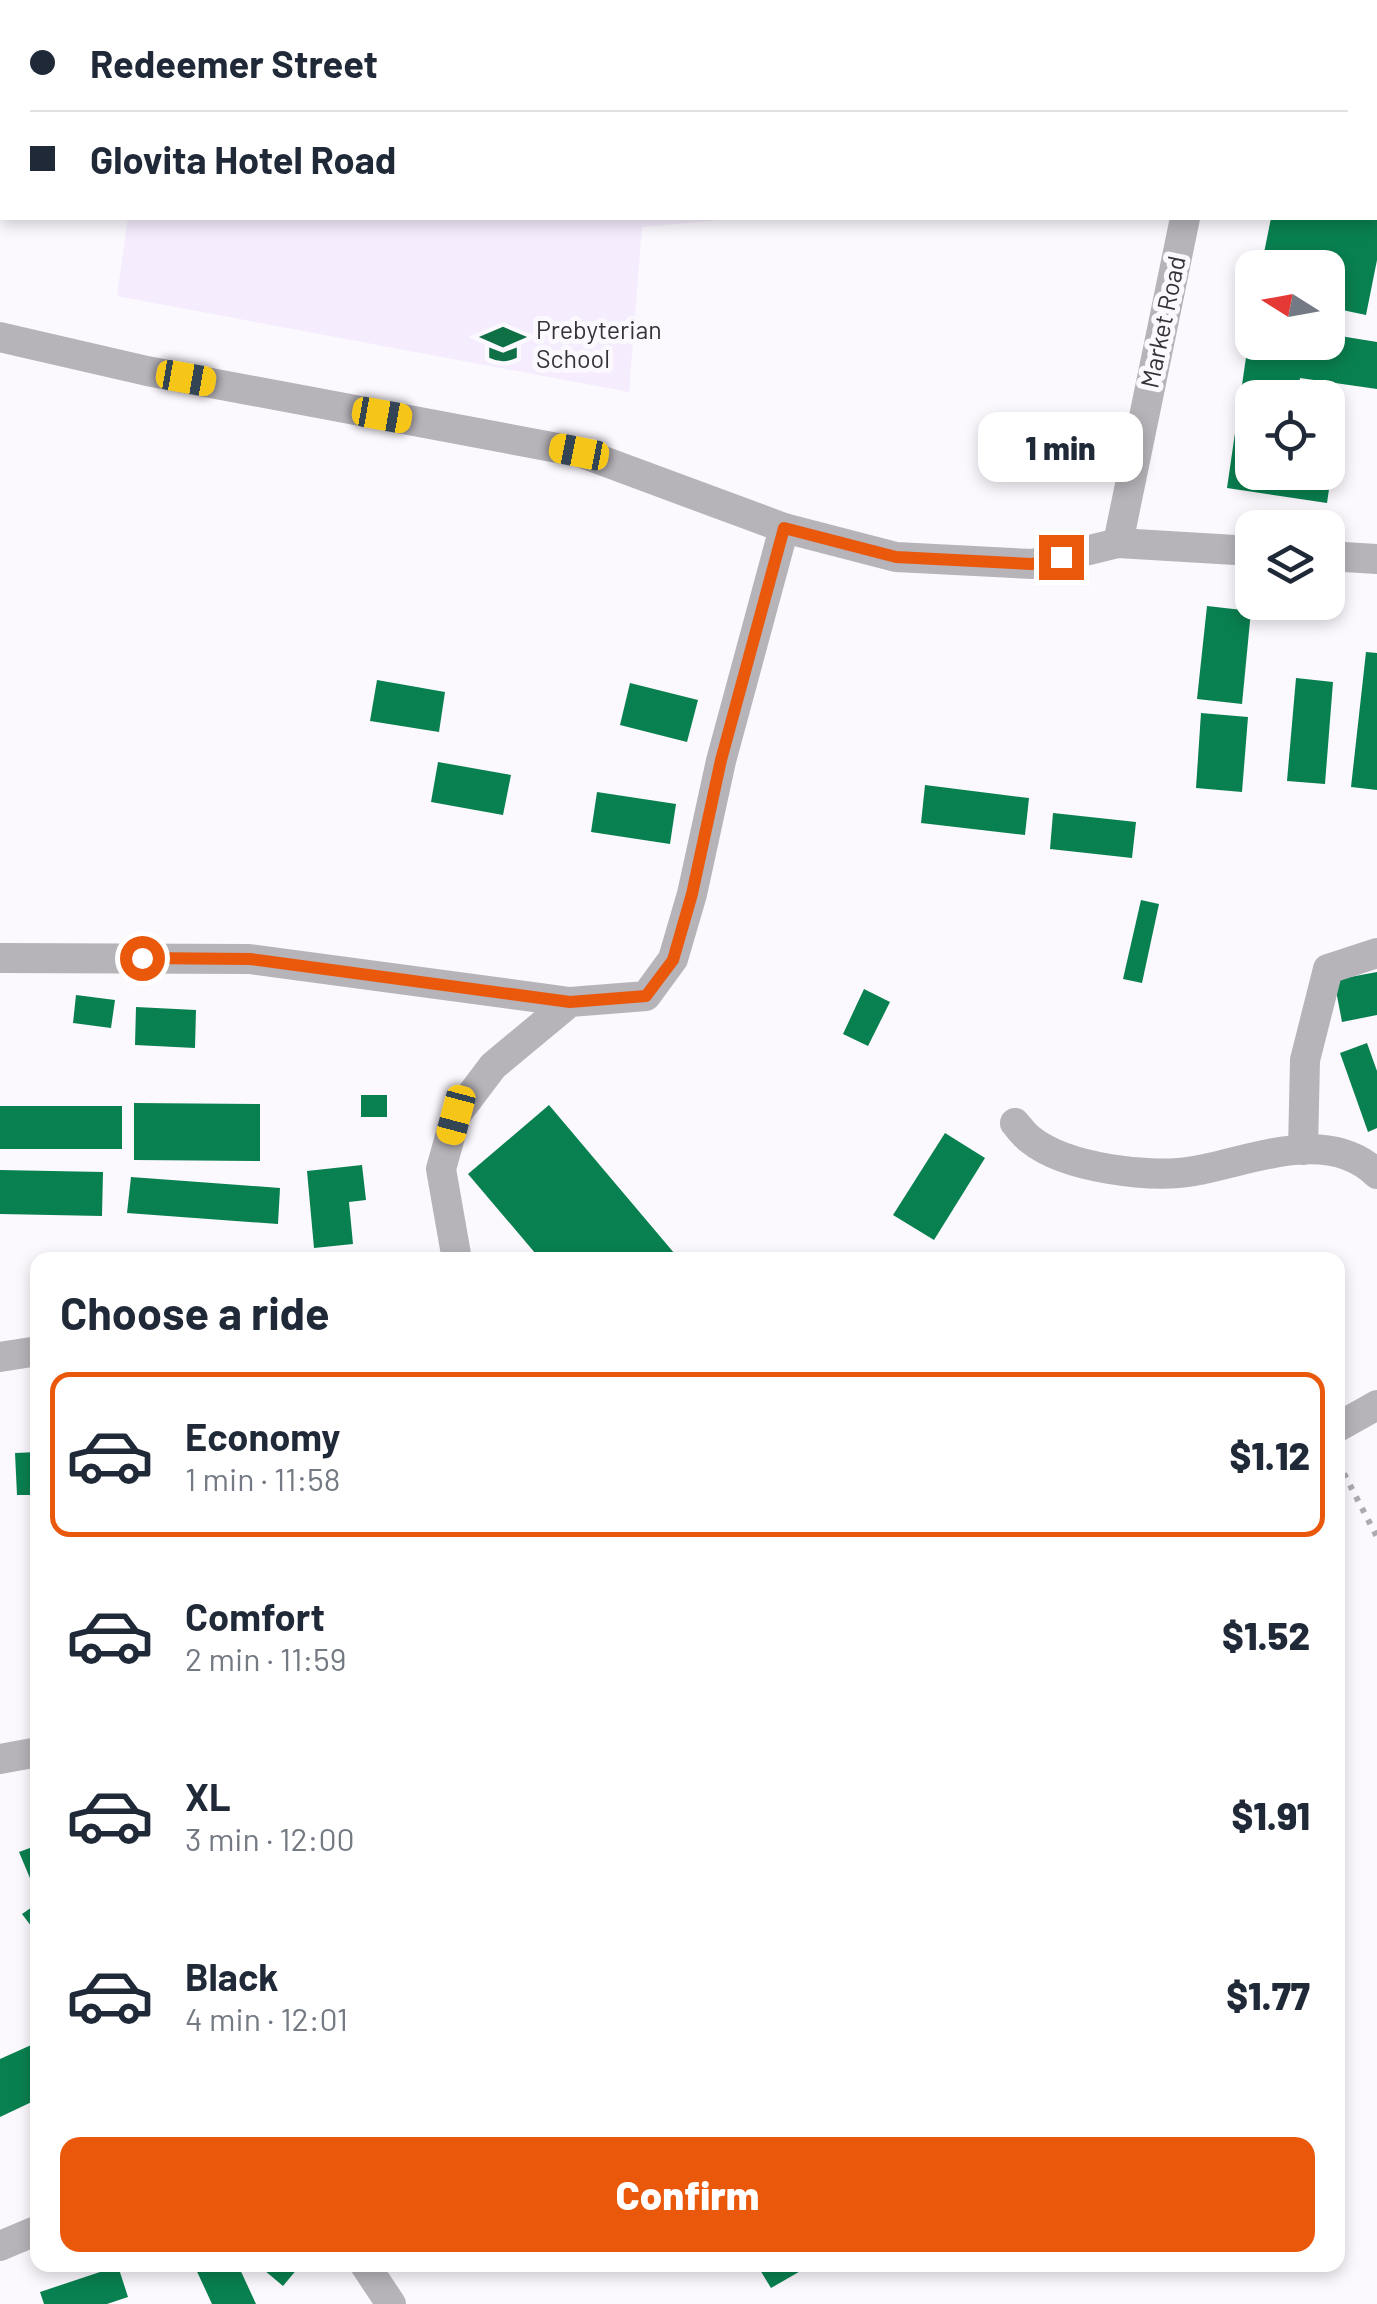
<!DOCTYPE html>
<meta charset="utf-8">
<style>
body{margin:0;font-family:Barlow,sans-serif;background:#f6f6f7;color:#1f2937;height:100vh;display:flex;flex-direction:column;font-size:38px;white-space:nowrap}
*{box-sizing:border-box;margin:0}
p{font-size:32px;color:#747a83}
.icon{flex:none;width:55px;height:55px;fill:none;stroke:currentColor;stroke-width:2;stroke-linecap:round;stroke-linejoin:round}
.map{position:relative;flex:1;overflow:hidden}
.panel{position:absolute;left:30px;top:1252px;width:1315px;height:1020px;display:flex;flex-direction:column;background:#fff;border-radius:20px;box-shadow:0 5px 15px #0003}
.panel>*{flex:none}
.hud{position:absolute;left:0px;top:0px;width:1378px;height:220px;box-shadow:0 5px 15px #0003;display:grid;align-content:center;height:220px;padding:0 30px;background:#fff}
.needle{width:65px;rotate:281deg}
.fabs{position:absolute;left:1235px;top:250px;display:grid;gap:20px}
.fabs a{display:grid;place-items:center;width:110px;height:110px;border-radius:20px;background:#fff;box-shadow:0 5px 15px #0003;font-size:50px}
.end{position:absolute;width:45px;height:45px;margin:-22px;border:12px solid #ea580c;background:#fff;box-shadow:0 0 0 5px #fff}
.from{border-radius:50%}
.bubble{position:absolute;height:70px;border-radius:20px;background:#fff;box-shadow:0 5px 15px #0003;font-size:32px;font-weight:800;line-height:70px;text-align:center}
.car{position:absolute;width:30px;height:60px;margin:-30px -15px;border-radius:12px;box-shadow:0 0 8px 2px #0007;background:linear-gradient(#f5c518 24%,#345 0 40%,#f5c518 0 76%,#345 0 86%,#f5c518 0)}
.hud b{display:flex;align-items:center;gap:35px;height:95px;font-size:38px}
.hud b+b{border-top:2px solid #e0e1e3}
.hud i{width:25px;height:25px;background:#1f2937}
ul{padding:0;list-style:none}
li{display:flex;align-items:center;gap:30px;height:165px;margin:0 20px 15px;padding:0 10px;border:5px solid transparent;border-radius:20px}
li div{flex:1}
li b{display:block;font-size:38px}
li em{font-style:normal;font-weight:800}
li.selected{border-color:#ea580c}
li>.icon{width:90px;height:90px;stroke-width:1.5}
h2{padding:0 30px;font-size:45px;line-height:120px}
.button{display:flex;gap:20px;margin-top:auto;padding:20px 30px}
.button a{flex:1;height:115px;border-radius:20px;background:#ea580c;color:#fff;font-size:40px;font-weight:800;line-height:115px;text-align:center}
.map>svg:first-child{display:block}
.built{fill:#f5ecfd}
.building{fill:#09804f}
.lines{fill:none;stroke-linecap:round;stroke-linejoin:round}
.path{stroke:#adaab0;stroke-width:6;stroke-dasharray:5 8;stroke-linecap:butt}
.minor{stroke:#b6b3b9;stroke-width:30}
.route{stroke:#ea580c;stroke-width:12}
.labels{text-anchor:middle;stroke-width:10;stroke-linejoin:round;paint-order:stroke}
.street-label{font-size:25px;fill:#353238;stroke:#fbf8fe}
.poi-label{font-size:25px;fill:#353238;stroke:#fbf8fe;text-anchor:start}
</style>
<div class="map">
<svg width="1377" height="2304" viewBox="0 0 1377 2304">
<rect width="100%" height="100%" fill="#fbf8fe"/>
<!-- built -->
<g class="built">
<polygon points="159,0 968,0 159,2"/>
<polygon points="128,218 746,218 642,227 629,392 117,296"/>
</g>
<!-- building -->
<g class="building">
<polygon points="1271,218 1377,218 1377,260 1366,315 1328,307 1328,268 1261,268"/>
<polygon points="1250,330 1252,342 1328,342 1328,334 1377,342 1377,389 1300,378 1297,398 1252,398 1252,472 1328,472 1328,447 1335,448 1327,503 1227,488"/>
<polygon points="1207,606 1251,611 1242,704 1197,699"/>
<polygon points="1366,652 1377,653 1377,790 1351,787"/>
<polygon points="1296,678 1333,682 1325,784 1287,781"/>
<polygon points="377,680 445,692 439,732 370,721"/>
<polygon points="630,683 698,700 687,742 620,725"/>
<polygon points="1201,713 1248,717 1242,792 1196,788"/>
<polygon points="438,762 511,775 503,815 431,802"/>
<polygon points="925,785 1029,798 1025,835 921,823"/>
<polygon points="597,792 676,804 670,844 591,832"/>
<polygon points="1053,813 1136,822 1132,858 1050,849"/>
<polygon points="1141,900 1159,904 1142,983 1123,979"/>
<polygon points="1377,972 1377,1015 1342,1022 1334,980"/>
<polygon points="864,989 890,1002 868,1046 843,1034"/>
<polygon points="76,995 115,1000 111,1028 73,1023"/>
<polygon points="136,1007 196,1010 195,1048 135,1045"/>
<polygon points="1367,1043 1377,1071 1377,1128 1368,1132 1340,1053"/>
<rect x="361" y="1095" width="26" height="22"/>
<polygon points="134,1103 260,1104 260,1161 134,1160"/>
<polygon points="549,1105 680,1260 541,1260 468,1174"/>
<rect x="0" y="1106" width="122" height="43"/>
<polygon points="945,1133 985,1158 934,1240 893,1215"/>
<polygon points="362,1165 366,1200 349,1202 353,1244 314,1248 307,1171"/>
<polygon points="0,1170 103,1172 102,1216 0,1214"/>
<polygon points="131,1177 280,1188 278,1224 127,1213"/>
<polygon points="38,1452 38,1495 17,1495 15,1453"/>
<polygon points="38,1845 38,1888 35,1890 19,1852"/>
<polygon points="38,1903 38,1935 22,1914"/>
<polygon points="38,2042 38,2099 0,2117 0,2059"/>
<polygon points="194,2265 238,2265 256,2304 212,2304"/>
<polygon points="258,2265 295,2265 298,2268 283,2286"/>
<polygon points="757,2265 811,2265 771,2288"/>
<polygon points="118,2266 128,2297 107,2304 44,2304 40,2292"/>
</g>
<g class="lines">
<!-- path -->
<polyline class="path" points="1338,1462 1377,1537"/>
<!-- minor -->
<g class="minor">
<polyline points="1229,2 1229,0"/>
<polyline points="0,337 147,371 579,452 784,528 896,557 1032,564 1118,543 1252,551"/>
<polyline points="1118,543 1185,218"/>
<polyline points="1328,556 1377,559"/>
<polyline points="0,958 249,959 570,1002"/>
<path d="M 1015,1123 C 1020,1129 1025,1136 1031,1140 C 1066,1168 1151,1179 1194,1171 C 1251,1161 1328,1126 1377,1174"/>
<polyline points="1303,1150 1305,1060 1328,969 1377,953"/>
<polyline points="457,1260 441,1169 456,1115 493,1066 570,1002 646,996 673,959 692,894 721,761 784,528"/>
<polyline points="0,1357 38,1351"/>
<polyline points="1338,1427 1377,1405"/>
<polyline points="0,1759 38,1752"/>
<polyline points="0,2246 38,2230"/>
<polyline points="365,2265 391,2304"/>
</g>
</g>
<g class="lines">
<!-- route -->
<polyline class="route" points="142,958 250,959 570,1002 646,996 673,960 692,894 721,760 784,528 896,557 1032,564 1061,557"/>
</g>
<!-- icons -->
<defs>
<g id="school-bare" transform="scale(3.45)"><path d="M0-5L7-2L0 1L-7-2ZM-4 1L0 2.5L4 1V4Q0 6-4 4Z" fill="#0f7045" stroke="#fbf8fe" stroke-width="2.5" paint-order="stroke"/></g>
</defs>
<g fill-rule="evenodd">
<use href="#school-bare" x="503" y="344"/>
</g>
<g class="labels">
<!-- street labels -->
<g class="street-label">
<text transform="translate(1163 322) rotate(-78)" y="9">Market Road</text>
</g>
<!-- poi labels -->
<g class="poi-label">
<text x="536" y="339">Prebyterian<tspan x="536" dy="29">School</tspan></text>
</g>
</g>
</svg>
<div class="fabs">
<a><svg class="needle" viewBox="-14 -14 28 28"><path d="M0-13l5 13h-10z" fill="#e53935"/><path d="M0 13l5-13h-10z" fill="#747a83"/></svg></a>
<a><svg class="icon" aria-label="locate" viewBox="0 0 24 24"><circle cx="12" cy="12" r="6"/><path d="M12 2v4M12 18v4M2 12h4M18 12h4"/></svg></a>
<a><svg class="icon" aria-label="layers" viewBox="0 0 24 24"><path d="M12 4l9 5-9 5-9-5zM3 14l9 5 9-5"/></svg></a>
</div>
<i class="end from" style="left:142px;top:958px"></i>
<i class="end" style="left:1061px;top:557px"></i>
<div class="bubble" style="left:978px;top:412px;width:165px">1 min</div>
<i class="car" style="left:186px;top:378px;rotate:100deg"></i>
<i class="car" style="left:382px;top:415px;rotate:100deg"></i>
<i class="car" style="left:579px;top:452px;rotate:281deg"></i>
<i class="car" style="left:456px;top:1115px;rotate:195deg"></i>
<div class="hud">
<b><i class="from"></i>Redeemer Street</b>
<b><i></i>Glovita Hotel Road</b>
</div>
<section class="panel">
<h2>Choose a ride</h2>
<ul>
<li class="selected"><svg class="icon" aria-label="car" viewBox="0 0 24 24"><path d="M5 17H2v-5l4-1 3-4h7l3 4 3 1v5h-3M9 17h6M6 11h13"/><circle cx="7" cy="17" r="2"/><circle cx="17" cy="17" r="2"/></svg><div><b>Economy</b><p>1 min · 11:58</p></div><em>$1.12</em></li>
<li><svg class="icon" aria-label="car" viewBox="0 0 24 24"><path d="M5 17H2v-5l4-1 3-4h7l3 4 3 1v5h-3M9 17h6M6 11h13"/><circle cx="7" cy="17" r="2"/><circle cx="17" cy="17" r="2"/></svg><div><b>Comfort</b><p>2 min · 11:59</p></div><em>$1.52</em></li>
<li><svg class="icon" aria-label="car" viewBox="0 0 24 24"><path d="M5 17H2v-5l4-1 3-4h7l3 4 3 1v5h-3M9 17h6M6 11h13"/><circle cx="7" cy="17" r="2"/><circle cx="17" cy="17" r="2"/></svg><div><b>XL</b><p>3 min · 12:00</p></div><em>$1.91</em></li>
<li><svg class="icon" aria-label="car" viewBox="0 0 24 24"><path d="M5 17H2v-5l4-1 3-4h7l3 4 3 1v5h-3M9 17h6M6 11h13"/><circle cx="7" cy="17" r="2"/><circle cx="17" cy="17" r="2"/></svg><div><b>Black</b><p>4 min · 12:01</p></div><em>$1.77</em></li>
</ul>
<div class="button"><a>Confirm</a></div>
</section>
</div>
